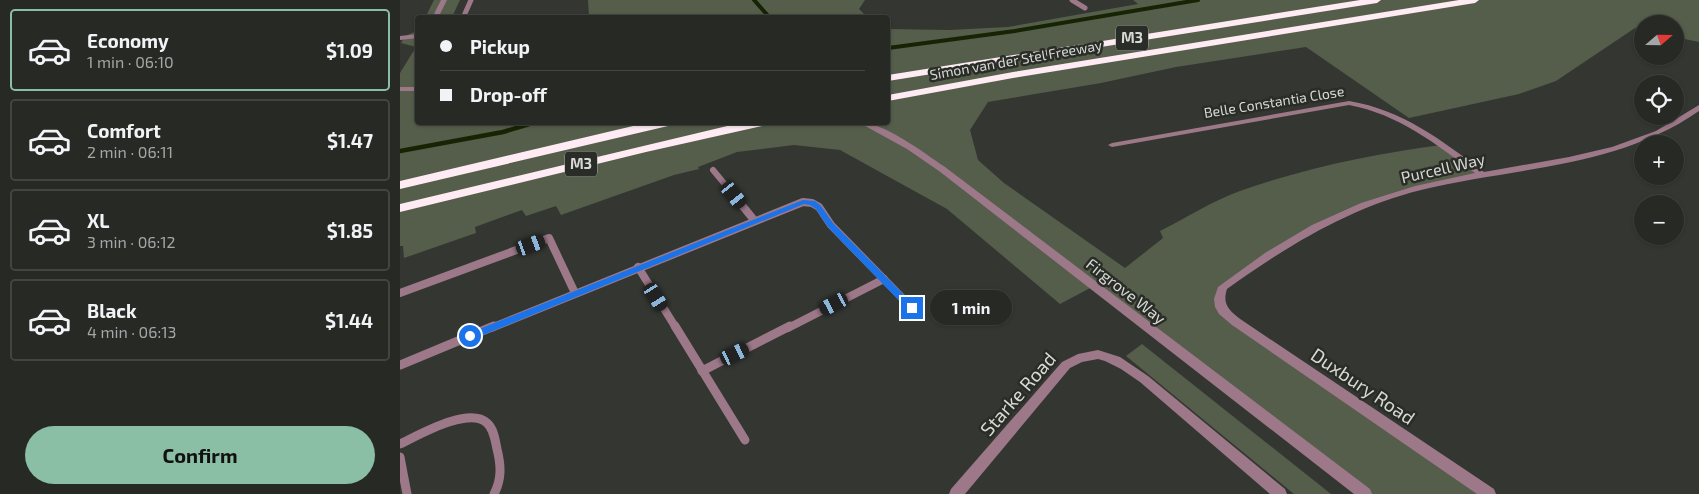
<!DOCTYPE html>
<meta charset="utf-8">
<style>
body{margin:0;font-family:"Exo 2",sans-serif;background:#2f312d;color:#f1f3f6;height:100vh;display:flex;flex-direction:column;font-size:19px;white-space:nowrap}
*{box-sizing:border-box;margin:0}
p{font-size:16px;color:#a4a6a7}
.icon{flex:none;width:28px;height:28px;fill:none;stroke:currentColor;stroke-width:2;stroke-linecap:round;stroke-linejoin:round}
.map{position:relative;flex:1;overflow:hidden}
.side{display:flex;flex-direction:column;background:#272925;width:400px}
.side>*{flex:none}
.top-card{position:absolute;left:15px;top:15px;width:475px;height:110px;border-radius:5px;box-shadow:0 1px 4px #0004,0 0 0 1px #434542;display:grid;align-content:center;height:110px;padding:0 25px;background:#272925}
.needle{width:32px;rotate:70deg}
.tools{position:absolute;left:1234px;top:15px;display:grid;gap:10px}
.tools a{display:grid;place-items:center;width:50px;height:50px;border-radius:50%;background:#272925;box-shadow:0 1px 4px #0004,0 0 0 1px #434542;font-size:25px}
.end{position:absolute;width:22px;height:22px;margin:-11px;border:6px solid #1a73e8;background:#fff;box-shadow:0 0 0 2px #fff}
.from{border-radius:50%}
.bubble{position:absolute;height:35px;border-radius:18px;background:#272925;box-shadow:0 1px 4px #0004,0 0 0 1px #434542;font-size:16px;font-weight:700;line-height:35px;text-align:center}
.car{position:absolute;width:15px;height:30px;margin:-15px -8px;border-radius:6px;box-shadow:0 0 4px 1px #0007;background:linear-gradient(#222 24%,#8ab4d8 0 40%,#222 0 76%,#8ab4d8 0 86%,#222 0)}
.top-card b{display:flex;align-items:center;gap:18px;height:48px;font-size:19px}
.top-card b+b{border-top:1px solid #434542}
.top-card i{width:12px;height:12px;background:#f1f3f6}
ul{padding:9px 0 0;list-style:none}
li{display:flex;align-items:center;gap:15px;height:82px;margin:0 10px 8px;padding:0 15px;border:2px solid #434542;border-radius:5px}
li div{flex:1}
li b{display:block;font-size:19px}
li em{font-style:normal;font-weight:700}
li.active{border-color:#8abfa5}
li>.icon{width:45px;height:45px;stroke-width:1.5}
.action{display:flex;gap:10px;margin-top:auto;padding:10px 25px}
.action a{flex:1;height:58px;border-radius:30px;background:#8abfa5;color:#111;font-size:20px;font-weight:700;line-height:58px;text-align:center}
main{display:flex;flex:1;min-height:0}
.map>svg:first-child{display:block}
.green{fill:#545e4a}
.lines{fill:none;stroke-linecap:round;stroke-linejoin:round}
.stream-far1{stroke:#172404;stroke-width:4}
.stream{stroke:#172404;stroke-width:4.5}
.service-far3{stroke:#9d7889;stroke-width:5}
.service-far2{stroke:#9d7889;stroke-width:6}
.service-far1{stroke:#9d7889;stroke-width:8}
.service{stroke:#9d7889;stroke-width:9}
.minor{fill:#9d7889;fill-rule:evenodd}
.tertiary{fill:#9d7889;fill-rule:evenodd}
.motorway{fill:#feebf3;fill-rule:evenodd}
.route{fill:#1a73e8}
.labels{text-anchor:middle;stroke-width:5;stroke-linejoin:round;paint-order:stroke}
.far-street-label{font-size:14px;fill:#d7d9d5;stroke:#2a2d27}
.shield{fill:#2a2d27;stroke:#a3a5a1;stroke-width:1}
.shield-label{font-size:15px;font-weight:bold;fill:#d7d9d5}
.street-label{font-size:16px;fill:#d7d9d5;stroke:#2a2d27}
.near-street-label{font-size:19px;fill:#d7d9d5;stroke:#2a2d27}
</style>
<main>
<section class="side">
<ul>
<li class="active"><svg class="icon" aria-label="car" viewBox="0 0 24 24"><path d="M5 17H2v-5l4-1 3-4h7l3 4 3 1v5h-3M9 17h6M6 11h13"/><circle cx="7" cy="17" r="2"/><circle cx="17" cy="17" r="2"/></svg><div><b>Economy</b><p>1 min · 06:10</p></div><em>$1.09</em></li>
<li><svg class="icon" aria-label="car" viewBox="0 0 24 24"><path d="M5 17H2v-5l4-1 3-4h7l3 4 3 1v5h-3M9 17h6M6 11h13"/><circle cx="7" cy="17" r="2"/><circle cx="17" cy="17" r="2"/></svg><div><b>Comfort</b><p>2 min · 06:11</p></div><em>$1.47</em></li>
<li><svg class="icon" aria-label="car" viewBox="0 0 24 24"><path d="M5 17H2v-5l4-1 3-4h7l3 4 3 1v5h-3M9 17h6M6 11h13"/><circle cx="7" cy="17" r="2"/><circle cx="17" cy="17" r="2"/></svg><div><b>XL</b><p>3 min · 06:12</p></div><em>$1.85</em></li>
<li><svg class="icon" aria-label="car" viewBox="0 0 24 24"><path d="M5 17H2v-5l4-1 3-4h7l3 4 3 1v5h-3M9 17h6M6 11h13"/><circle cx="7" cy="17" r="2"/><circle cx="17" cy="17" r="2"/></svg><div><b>Black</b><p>4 min · 06:13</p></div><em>$1.44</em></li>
</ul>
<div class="action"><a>Confirm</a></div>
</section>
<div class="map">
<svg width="1299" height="494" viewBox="0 0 1299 494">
<rect width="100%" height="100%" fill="#343731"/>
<!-- green -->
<g class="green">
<polygon points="34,0 60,0 52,17 25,18"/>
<polygon points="188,0 465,0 459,9 467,17 189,17"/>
<path d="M 733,0 L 1299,0 L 1299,42 L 1275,37 L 1275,24 L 1242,24 L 1242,29 L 1235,28 L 1156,81 L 1119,94 L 1009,118 L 906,47 L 776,67 L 701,83 L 588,102 L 570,130 L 578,160 L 604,183 L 725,268 L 763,238 L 760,231 C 786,218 812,201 840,191 C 905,168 973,154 1041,145 L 1082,174 L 1017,188 L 956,207 L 823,287 L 819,304 L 1089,494 L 965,494 L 694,286 L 660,304 L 547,209 L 440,150 L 394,145 L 337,152 L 298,167 L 299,169 L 274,175 L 161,215 L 156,206 L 126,216 L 122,210 L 75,227 L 76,233 L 4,258 L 3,246 L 0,246 L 0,73 L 16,47 L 1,43 L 5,36 L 17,31 L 18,122 L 488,122 L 488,29 L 549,30 L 608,27 L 738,4 Z"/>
<polygon points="742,344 931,494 894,494 726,356"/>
</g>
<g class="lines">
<!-- stream-far1 -->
<g class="stream-far1">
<polyline points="354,0 370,18"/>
<polyline points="488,48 615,31 798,0"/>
</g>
<!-- stream -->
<polyline class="stream" points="0,151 103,132 136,122"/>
<!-- service-far3 -->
<g class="service-far3">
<polyline points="672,0 685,8"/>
<polyline points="63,18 71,0"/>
</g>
<!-- service-far2 -->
<polyline class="service-far2" points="313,170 333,194"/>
<!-- service-far1 -->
<g class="service-far1">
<polyline points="332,193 354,220"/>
<polyline points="238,267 276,328"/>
<polyline points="0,293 149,238 175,293"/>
<polyline points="91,328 403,202 412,203 419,207 431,225 512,308"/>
<polyline points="388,328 484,279"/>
</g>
<!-- service -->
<g class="service">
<polyline points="275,326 345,440"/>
<polyline points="0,365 94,326"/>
<polyline points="302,371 390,326"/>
<path d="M 0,444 C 19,435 69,406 87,423 C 94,429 95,440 97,449 C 101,465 102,479 94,494"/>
<polyline points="0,457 7,494"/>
</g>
<!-- minor -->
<g class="minor">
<polygon points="41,0 47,0 38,18 32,18"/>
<polygon points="18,34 18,38 0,40 0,36"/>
<path d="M 949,101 C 1003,110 1041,140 1084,172 L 1169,157 L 1212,147 L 1256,131 L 1299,105 L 1299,111 C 1217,168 1116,167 1021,190 C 949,208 887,246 827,289 C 822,304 829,310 840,319 L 1094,489 L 1096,494 L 1077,494 L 832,325 L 819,314 L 815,307 L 814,299 L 818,287 L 865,253 L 912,225 L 961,203 L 1015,186 L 1075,173 C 1036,144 998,114 949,105 L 712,147 L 708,145 L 712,143 Z"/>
<polygon points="698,350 720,357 748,376 885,489 887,494 870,494 740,382 721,369 705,361 698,359 682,362 670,368 565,494 549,494 551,489 662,362 678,354"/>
</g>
<!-- tertiary -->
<g class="tertiary">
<rect x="0" y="87" width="18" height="4"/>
<path d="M 458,122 C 484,122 524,153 545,167 L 970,489 L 972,494 L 954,494 L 539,171 L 507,149 Z"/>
</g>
<!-- motorway -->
<g class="motorway">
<polygon points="960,0 981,0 977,3 488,81 488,75"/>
<polygon points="1059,0 1079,0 1075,3 613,78 488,101 488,95 613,72"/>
<polygon points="250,122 274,122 268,126 0,189 0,181"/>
<polygon points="344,122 368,122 362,126 246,152 0,212 0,204"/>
</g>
</g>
<!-- route -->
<polygon class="route" points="403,200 415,201 421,206 433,223 515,306 515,310 508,310 428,227 416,209 410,205 404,204 73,339 67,339 65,336 67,334"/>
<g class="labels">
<!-- far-street labels -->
<g class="far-street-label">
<text transform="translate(616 60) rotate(-10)" y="5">Simon van der Stel Freeway</text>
<text transform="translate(874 102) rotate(-9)" y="5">Belle Constantia Close</text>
</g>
<!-- shield labels -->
<g class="shield">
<rect x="716" y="25.5" width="32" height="25" rx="4"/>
<rect x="165" y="151.5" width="32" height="25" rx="4"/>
</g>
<g class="shield-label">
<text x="732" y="43">M3</text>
<text x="181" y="169">M3</text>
</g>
<!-- street labels -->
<g class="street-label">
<text transform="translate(1043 168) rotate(-13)" y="6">Purcell Way</text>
<text transform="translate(726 291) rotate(38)" y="6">Firgrove Way</text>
</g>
<!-- near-street labels -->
<g class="near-street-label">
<text transform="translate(963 386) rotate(34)" y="7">Duxbury Road</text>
<text transform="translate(618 394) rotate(-49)" y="7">Starke Road</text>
</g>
</g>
</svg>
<div class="tools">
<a><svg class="needle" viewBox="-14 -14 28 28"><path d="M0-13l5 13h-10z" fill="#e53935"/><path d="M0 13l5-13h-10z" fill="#a4a6a7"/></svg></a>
<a><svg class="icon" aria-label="locate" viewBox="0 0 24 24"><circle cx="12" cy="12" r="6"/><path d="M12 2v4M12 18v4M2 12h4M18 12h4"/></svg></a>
<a>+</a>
<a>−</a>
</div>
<i class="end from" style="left:70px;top:336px"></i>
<i class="end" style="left:512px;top:308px"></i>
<div class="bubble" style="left:530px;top:290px;width:82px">1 min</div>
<i class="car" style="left:334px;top:195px;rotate:141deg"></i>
<i class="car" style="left:131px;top:245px;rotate:70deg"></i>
<i class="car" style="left:256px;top:297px;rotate:148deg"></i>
<i class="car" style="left:434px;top:304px;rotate:243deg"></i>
<i class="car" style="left:335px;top:354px;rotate:64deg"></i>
<div class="top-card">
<b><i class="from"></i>Pickup</b>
<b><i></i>Drop-off</b>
</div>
</div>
</main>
